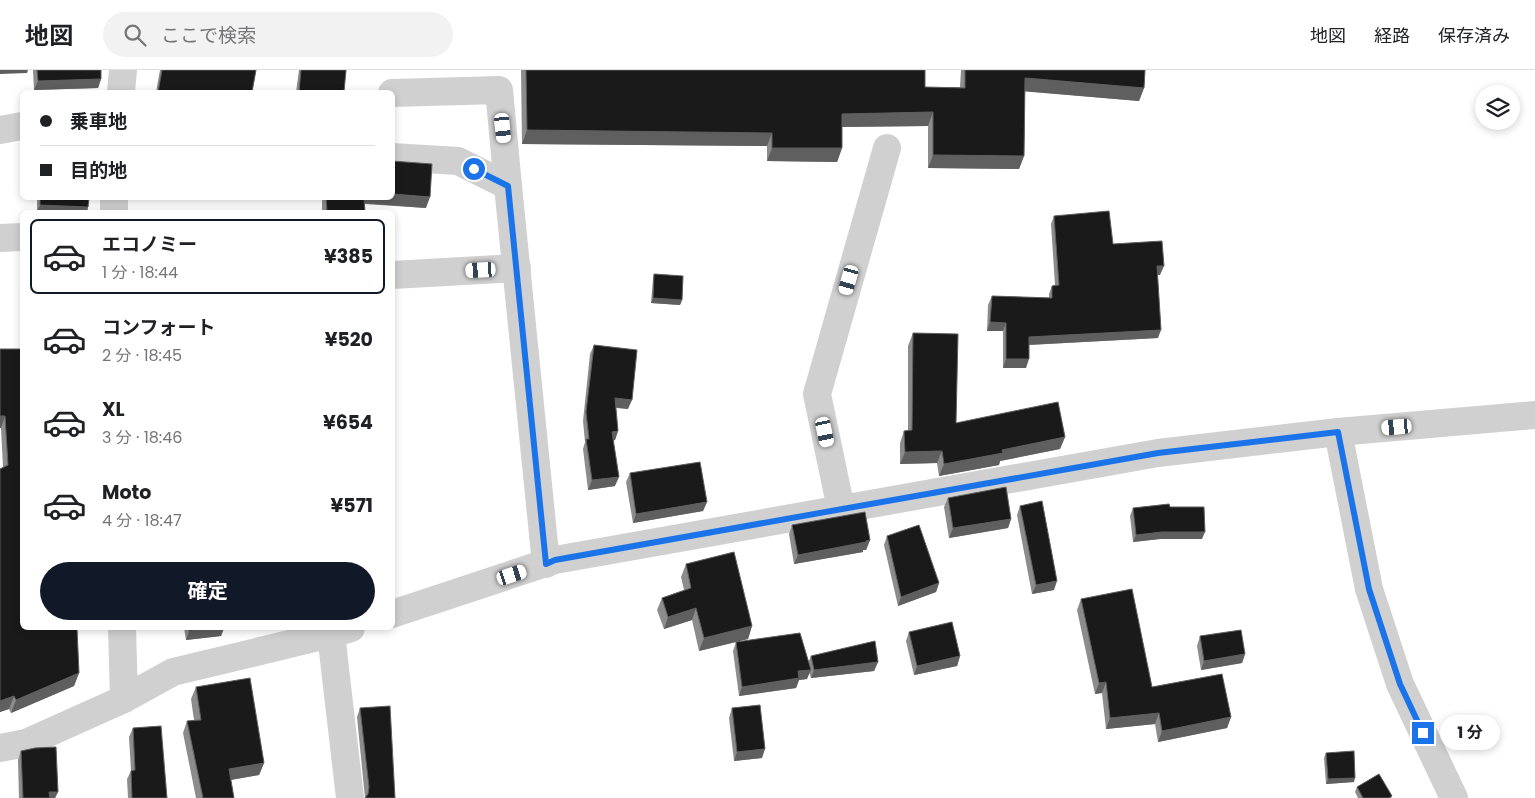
<!DOCTYPE html>
<html lang="ja">
<meta charset="utf-8">
<style>
body{margin:0;font-family:Poppins,"Noto Sans JP",sans-serif;background:#f2f2f2;color:#202124;height:100vh;display:flex;flex-direction:column;font-size:19px;white-space:nowrap}
*{box-sizing:border-box;margin:0}
p{font-size:16px;color:#757577}
.icon{flex:none;width:28px;height:28px;fill:none;stroke:currentColor;stroke-width:2;stroke-linecap:round;stroke-linejoin:round}
.map{position:relative;flex:1;overflow:hidden}
.panel{position:absolute;left:20px;top:140px;width:375px;height:420px;display:flex;flex-direction:column;background:#fff;border-radius:8px;box-shadow:0 2px 8px #0003}
.panel>*{flex:none}
.guide{position:absolute;left:20px;top:20px;width:375px;height:110px;border-radius:8px;box-shadow:0 2px 8px #0003;display:grid;align-content:center;height:110px;padding:0 20px;background:#fff}
.controls{position:absolute;left:1475px;top:15px;display:grid;gap:10px}
.controls a{display:grid;place-items:center;width:45px;height:45px;border-radius:50%;background:#fff;box-shadow:0 2px 8px #0003;font-size:25px}
.end{position:absolute;width:22px;height:22px;margin:-11px;border:6px solid #1a73e8;background:#fff;box-shadow:0 0 0 2px #fff}
.from{border-radius:50%}
.bubble{position:absolute;height:35px;border-radius:18px;background:#fff;box-shadow:0 2px 8px #0003;font-size:16px;font-weight:700;line-height:35px;text-align:center}
.car{position:absolute;width:15px;height:30px;margin:-15px -8px;border-radius:6px;box-shadow:0 0 4px 1px #0007;background:linear-gradient(#fff 24%,#345 0 40%,#fff 0 76%,#345 0 86%,#fff 0)}
.guide b{display:flex;align-items:center;gap:18px;height:48px;font-size:19px}
.guide b+b{border-top:1px solid #e0e0e0}
.guide i{width:12px;height:12px;background:#202124}
ul{padding:9px 0 0;list-style:none}
li{display:flex;align-items:center;gap:15px;height:75px;margin:0 10px 8px;padding:0 10px;border:2px solid transparent;border-radius:8px}
li div{flex:1}
li b{display:block;font-size:19px}
li em{font-style:normal;font-weight:700}
li.selected{border-color:#111827}
li>.icon{width:45px;height:45px;stroke-width:1.5}
.primary-button{display:flex;gap:10px;margin-top:auto;padding:10px 20px}
.primary-button a{flex:1;height:58px;border-radius:30px;background:#111827;color:#fff;font-size:20px;font-weight:700;line-height:58px;text-align:center}
header{display:flex;align-items:center;gap:30px;box-sizing:border-box;height:70px;padding:0 25px;background:#fff;border-bottom:1px solid #e0e0e0}
header strong{font-size:24px}
nav{display:flex;gap:28px;margin-inline-start:auto;font-size:18px}
.search{width:350px;height:45px;background:#f2f2f2;display:flex;align-items:center;gap:12px;box-sizing:border-box;padding:0 18px;border-radius:28px;color:#757577;font-size:19px}
.map>svg:first-child{display:block}
.lines{fill:none;stroke-linecap:round;stroke-linejoin:round}
.street{stroke:#d0d0d0;stroke-width:28}
.wall{fill:#8c8c8c}
.shaded-wall{fill:#5f5f5f}
.building{fill:#1a1a1a;stroke:#5f5f5f}
.route{stroke:#1a73e8;stroke-width:6}
</style>
<header>
<strong>地図</strong>
<div class="search"><svg class="icon" aria-label="search" viewBox="0 0 24 24"><circle cx="10" cy="10" r="6"/><path d="M15 15l6 6"/></svg>ここで検索</div>
<nav><a>地図</a><a>経路</a><a>保存済み</a></nav>
</header>
<div class="map">
<svg width="1535" height="728" viewBox="0 0 1535 728">
<rect width="100%" height="100%" fill="#fff"/>
<g class="lines">
<!-- street -->
<g class="street">
<polyline points="121,22 123,0"/>
<polyline points="392,23 499,20 508,116"/>
<polyline points="0,60 22,56"/>
<polyline points="392,87 458,91 508,116 546,494"/>
<polyline points="114,142 114,128"/>
<polyline points="0,168 22,167"/>
<polyline points="392,205 517,198"/>
<polyline points="1338,362 1369,519 1400,614 1454,728"/>
<polyline points="841,439 817,324 887,78"/>
<polyline points="392,544 555,490 1158,383 1338,362 1535,345"/>
<polyline points="122,558 124,629"/>
<polyline points="331,564 350,728"/>
<polyline points="0,678 26,673 124,629 173,602 331,564 351,558"/>
</g>
</g>
<!-- wall -->
<g class="wall">
<polygon points="33,0 101,0 101,9 98,18 34,20"/>
<polygon points="160,0 256,0 252,22 156,22"/>
<polygon points="299,0 346,0 344,22 296,22"/>
<polygon points="521,0 925,0 925,17 960,17 961,0 1145,0 1144,18 1139,31 1025,21 1024,86 1019,99 928,98 928,56 842,57 842,78 837,92 767,91 767,76 522,74"/>
<polygon points="37,128 89,128 87,142 37,142"/>
<polygon points="322,128 392,128 426,138 364,134 365,142 322,142"/>
<polygon points="1054,146 1113,174 1160,205 1157,205 1158,268 1029,275 1026,298 1003,298 1003,261 987,261 988,235 992,226 1049,228 1049,224 1052,216 1055,215 1051,154"/>
<polygon points="654,204 682,230 680,235 651,233 653,209"/>
<polygon points="913,263 956,353 1065,367 1060,379 1000,391 999,395 939,406 937,393 900,394 900,373 904,361 908,361 908,276"/>
<polygon points="594,275 628,339 616,338 618,361 615,370 613,371 615,416 588,420 583,379 585,372 583,351 590,284"/>
<polygon points="0,279 22,558 79,603 74,616 11,643 9,639 0,642 0,399 3,397 1,358 0,358"/>
<polygon points="630,403 707,432 703,441 633,453 626,412"/>
<polygon points="948,428 1011,449 1008,458 949,468 944,437"/>
<polygon points="1020,436 1054,520 1032,524 1017,445"/>
<polygon points="1170,437 1202,469 1160,469 1133,472 1130,446 1133,438"/>
<polygon points="792,455 870,470 866,480 863,480 863,482 794,494 789,464"/>
<polygon points="887,466 939,513 936,522 898,536 884,475"/>
<polygon points="686,494 752,556 748,569 699,581 692,550 664,559 657,540 662,528 684,520 681,507"/>
<polygon points="1081,529 1152,617 1231,647 1227,658 1158,672 1155,654 1106,659 1102,623 1095,624 1077,540"/>
<polygon points="184,558 224,558 221,566 186,570"/>
<polygon points="909,562 960,586 957,596 914,605 906,571"/>
<polygon points="1200,566 1245,584 1242,593 1201,600 1197,576"/>
<polygon points="736,572 808,593 811,586 878,592 874,601 811,608 809,602 807,609 799,610 796,618 739,626 733,581"/>
<polygon points="196,617 264,693 259,705 231,710 234,728 196,728 183,663 187,651 194,650 191,629"/>
<polygon points="360,638 395,728 365,728 357,647"/>
<polygon points="732,638 762,688 734,691 729,648"/>
<polygon points="133,658 167,728 128,728 127,709 131,701 129,667"/>
<polygon points="21,681 58,722 55,728 19,728 18,690"/>
<polygon points="1326,683 1354,712 1326,714 1324,688"/>
<polygon points="1357,717 1392,726 1391,728 1358,728 1355,722"/>
</g>
<!-- shaded-wall -->
<g class="shaded-wall">
<polygon points="0,0 28,0 27,3 0,4"/>
<polygon points="1025,8 1144,18 1139,31 1020,21"/>
<polygon points="101,9 98,18 34,20 38,11"/>
<polygon points="933,42 928,56 838,57 842,44"/>
<polygon points="527,60 772,63 767,76 522,74"/>
<polygon points="772,78 842,78 837,92 767,91"/>
<polygon points="933,85 1024,86 1019,99 928,98"/>
<polygon points="392,124 430,127 426,138 360,133 362,128 392,128"/>
<polygon points="40,135 88,137 87,142 37,142"/>
<polygon points="1157,196 1164,196 1160,205 1153,205"/>
<polygon points="653,228 682,230 680,235 651,233"/>
<polygon points="990,252 1006,253 1003,261 987,261"/>
<polygon points="1161,260 1158,268 1026,275 1029,267"/>
<polygon points="1006,289 1029,289 1026,298 1003,298"/>
<polygon points="615,328 632,330 628,339 612,337"/>
<polygon points="0,346 5,346 1,358 0,358"/>
<polygon points="618,361 615,370 608,371 612,362"/>
<polygon points="1065,367 1060,379 1000,391 999,395 939,406 944,394 1002,380"/>
<polygon points="942,381 937,393 900,394 905,382"/>
<polygon points="619,407 615,416 588,420 592,410"/>
<polygon points="707,432 703,441 633,453 636,444"/>
<polygon points="1011,449 1008,458 949,468 953,458"/>
<polygon points="1162,462 1205,462 1202,469 1160,469 1133,472 1136,465"/>
<polygon points="870,470 866,480 863,480 863,482 794,494 798,485"/>
<polygon points="1057,511 1054,520 1032,524 1036,515"/>
<polygon points="939,513 936,522 898,536 901,527"/>
<polygon points="696,538 692,550 664,559 668,547"/>
<polygon points="752,556 748,569 699,581 704,568"/>
<polygon points="215,558 224,558 221,566 186,570 189,561"/>
<polygon points="1245,584 1242,593 1201,600 1204,591"/>
<polygon points="960,586 957,596 914,605 917,596"/>
<polygon points="878,592 874,601 811,608 814,600"/>
<polygon points="811,600 807,609 799,610 796,618 739,626 742,617 798,601"/>
<polygon points="79,603 74,616 11,643 16,630"/>
<polygon points="1106,612 1102,623 1095,624 1099,613"/>
<polygon points="14,626 9,639 0,642 0,631"/>
<polygon points="1159,643 1155,654 1106,659 1110,648"/>
<polygon points="1231,647 1227,658 1158,672 1162,661"/>
<polygon points="765,679 762,688 734,691 737,682"/>
<polygon points="264,693 259,705 224,711 229,699"/>
<polygon points="1355,708 1354,712 1326,714 1328,709"/>
<polygon points="49,722 58,722 55,728 47,728"/>
</g>
<!-- building -->
<g class="building">
<polygon points="37,0 101,0 101,9 38,11"/>
<polygon points="162,0 256,0 252,22 158,22"/>
<polygon points="301,0 346,0 344,22 299,22"/>
<polygon points="526,0 925,0 925,17 965,18 965,0 1145,0 1144,18 1025,8 1024,86 933,85 933,42 842,44 842,78 772,78 772,63 527,60"/>
<polygon points="392,91 432,94 430,127 392,124"/>
<polygon points="40,128 89,128 88,137 40,135"/>
<polygon points="326,128 364,128 365,142 327,142"/>
<polygon points="1109,141 1113,174 1162,171 1164,196 1157,196 1161,260 1029,267 1029,289 1006,289 1006,253 990,252 992,226 1052,228 1052,216 1059,215 1054,146"/>
<polygon points="654,204 683,206 682,230 653,228"/>
<polygon points="913,263 958,264 956,353 1058,332 1065,367 1002,380 1003,383 944,394 942,381 905,382 904,361 912,360"/>
<polygon points="594,275 637,280 632,330 615,328 618,361 612,362 619,407 592,410 586,369 589,369 586,342"/>
<polygon points="0,279 22,279 22,558 77,558 79,603 16,630 14,626 0,631 0,399 8,395 5,346 0,346"/>
<polygon points="700,392 707,432 636,444 630,403"/>
<polygon points="1006,417 1011,449 953,458 948,428"/>
<polygon points="1042,431 1057,511 1036,515 1020,436"/>
<polygon points="1169,434 1170,437 1204,437 1205,462 1162,462 1136,465 1133,438"/>
<polygon points="865,442 870,470 866,471 866,472 798,485 792,455"/>
<polygon points="919,455 939,513 901,527 887,466"/>
<polygon points="734,482 752,556 704,568 696,538 668,547 662,528 691,518 686,494"/>
<polygon points="1132,519 1152,617 1222,604 1231,647 1162,661 1159,643 1110,648 1106,612 1099,613 1081,529"/>
<polygon points="952,552 960,586 917,596 909,562"/>
<polygon points="189,558 215,558 189,561"/>
<polygon points="1241,560 1245,584 1204,591 1200,566"/>
<polygon points="800,563 811,600 798,601 799,608 742,617 736,572"/>
<polygon points="875,571 878,592 814,600 811,586"/>
<polygon points="250,608 264,693 229,699 234,728 203,728 187,651 201,650 196,617"/>
<polygon points="760,635 765,679 737,682 732,638"/>
<polygon points="390,636 395,728 365,728 368,724 369,717 360,638"/>
<polygon points="161,656 167,728 132,728 131,701 135,700 133,658"/>
<polygon points="56,677 58,722 49,722 50,728 23,728 21,681 35,678"/>
<polygon points="1354,681 1355,708 1328,709 1326,683"/>
<polygon points="1379,704 1392,726 1389,728 1363,728 1357,717"/>
</g>
<g class="lines">
<!-- route -->
<polyline class="route" points="474,99 508,116 546,494 555,490 1158,383 1338,362 1369,519 1400,614 1423,663"/>
</g>
</svg>
<div class="controls">
<a><svg class="icon" aria-label="layers" viewBox="0 0 24 24"><path d="M12 4l9 5-9 5-9-5zM3 14l9 5 9-5"/></svg></a>
</div>
<i class="end from" style="left:474px;top:99px"></i>
<i class="end" style="left:1423px;top:663px"></i>
<div class="bubble" style="left:1440px;top:645px;width:60px">1 分</div>
<i class="car" style="left:503px;top:58px;rotate:174deg"></i>
<i class="car" style="left:481px;top:200px;rotate:267deg"></i>
<i class="car" style="left:849px;top:210px;rotate:196deg"></i>
<i class="car" style="left:1397px;top:357px;rotate:265deg"></i>
<i class="car" style="left:825px;top:362px;rotate:168deg"></i>
<i class="car" style="left:512px;top:505px;rotate:72deg"></i>
<div class="guide">
<b><i class="from"></i>乗車地</b>
<b><i></i>目的地</b>
</div>
<section class="panel">
<ul>
<li class="selected"><svg class="icon" aria-label="car" viewBox="0 0 24 24"><path d="M5 17H2v-5l4-1 3-4h7l3 4 3 1v5h-3M9 17h6M6 11h13"/><circle cx="7" cy="17" r="2"/><circle cx="17" cy="17" r="2"/></svg><div><b>エコノミー</b><p>1 分 · 18:44</p></div><em>¥385</em></li>
<li><svg class="icon" aria-label="car" viewBox="0 0 24 24"><path d="M5 17H2v-5l4-1 3-4h7l3 4 3 1v5h-3M9 17h6M6 11h13"/><circle cx="7" cy="17" r="2"/><circle cx="17" cy="17" r="2"/></svg><div><b>コンフォート</b><p>2 分 · 18:45</p></div><em>¥520</em></li>
<li><svg class="icon" aria-label="car" viewBox="0 0 24 24"><path d="M5 17H2v-5l4-1 3-4h7l3 4 3 1v5h-3M9 17h6M6 11h13"/><circle cx="7" cy="17" r="2"/><circle cx="17" cy="17" r="2"/></svg><div><b>XL</b><p>3 分 · 18:46</p></div><em>¥654</em></li>
<li><svg class="icon" aria-label="car" viewBox="0 0 24 24"><path d="M5 17H2v-5l4-1 3-4h7l3 4 3 1v5h-3M9 17h6M6 11h13"/><circle cx="7" cy="17" r="2"/><circle cx="17" cy="17" r="2"/></svg><div><b>Moto</b><p>4 分 · 18:47</p></div><em>¥571</em></li>
</ul>
<div class="primary-button"><a>確定</a></div>
</section>
</div>
